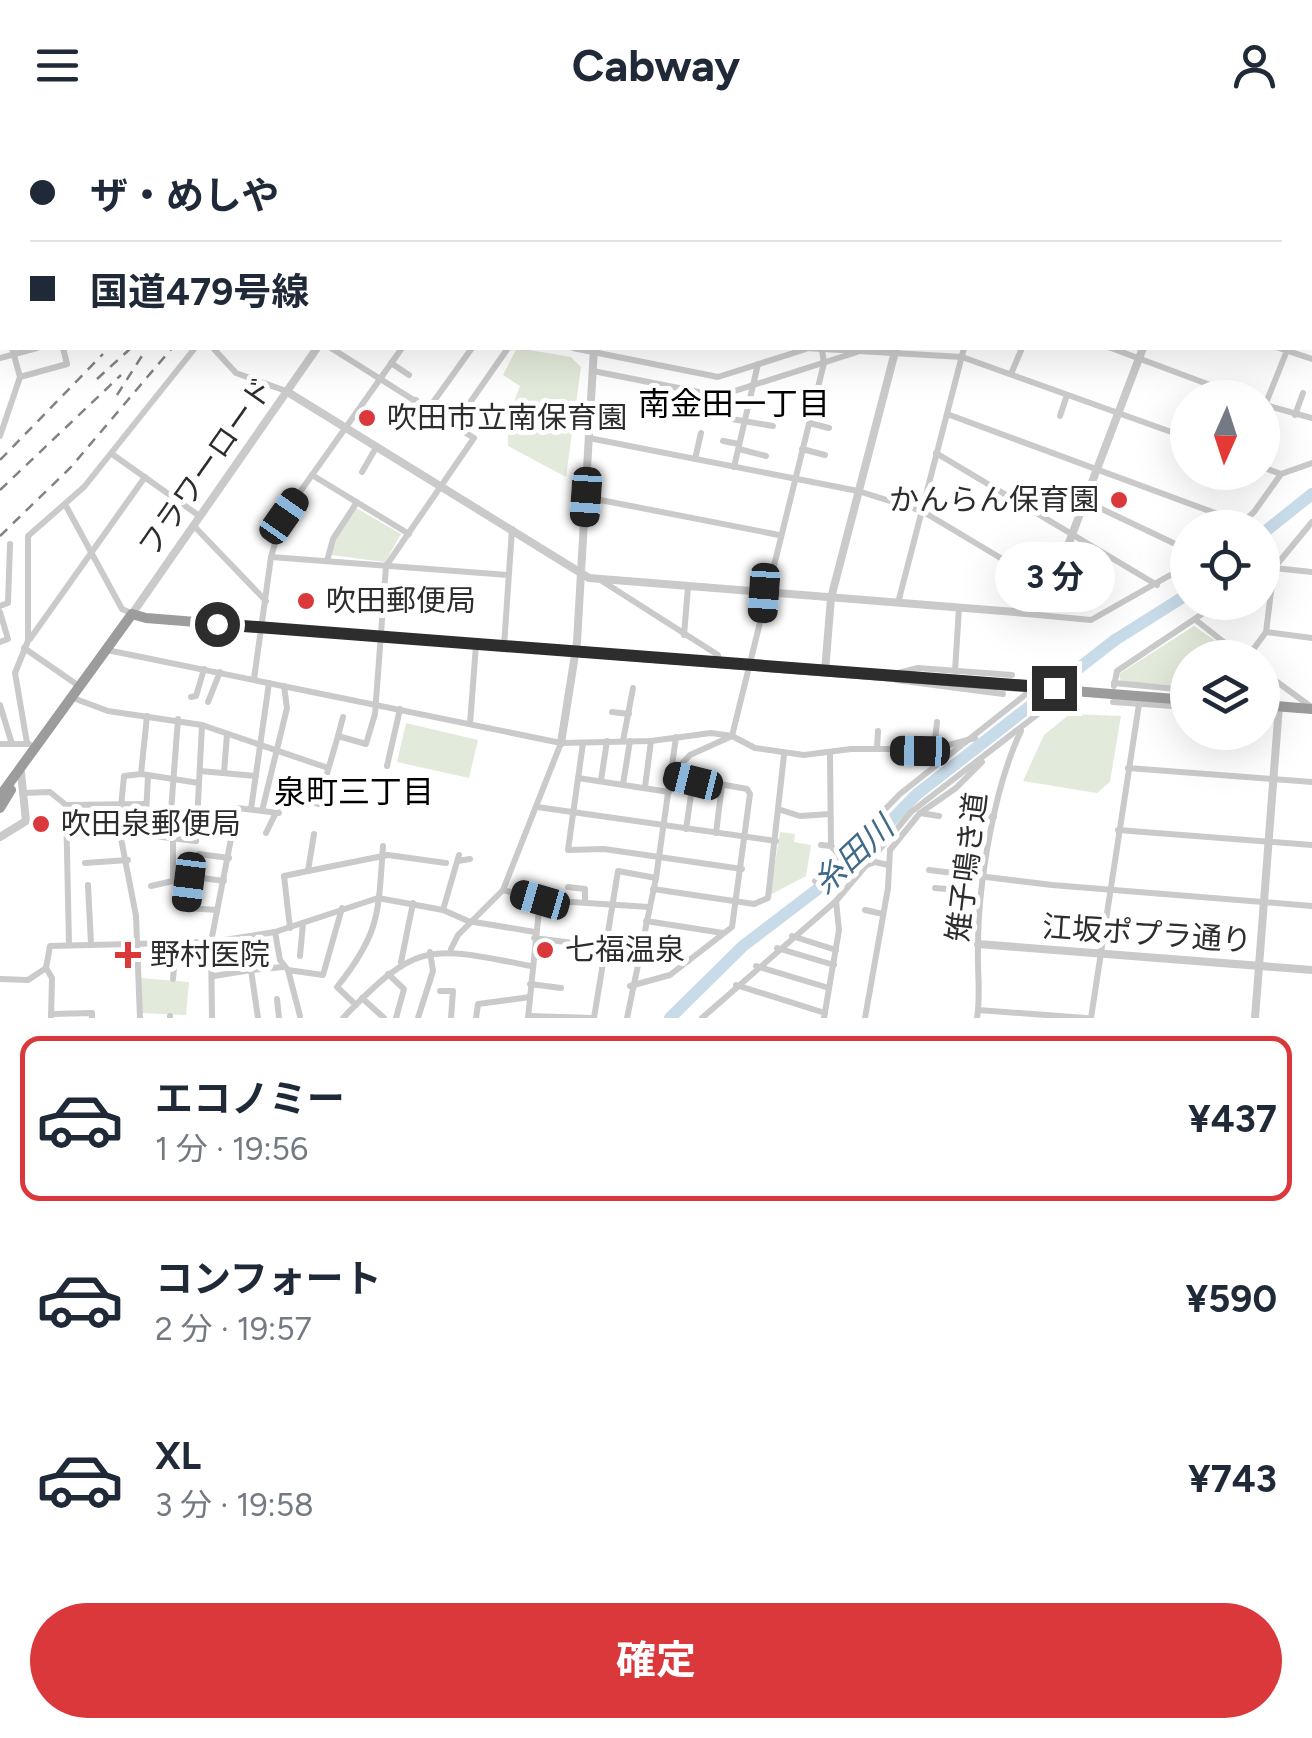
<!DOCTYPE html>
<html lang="ja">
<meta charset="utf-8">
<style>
body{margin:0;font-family:Figtree,"Noto Sans JP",sans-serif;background:#f6f6f7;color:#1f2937;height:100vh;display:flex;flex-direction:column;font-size:38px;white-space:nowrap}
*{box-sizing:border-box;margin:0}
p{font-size:32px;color:#747a83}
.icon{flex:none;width:55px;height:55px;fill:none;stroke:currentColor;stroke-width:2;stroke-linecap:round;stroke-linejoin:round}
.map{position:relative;height:888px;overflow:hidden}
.details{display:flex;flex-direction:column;background:#fff;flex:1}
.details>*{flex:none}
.top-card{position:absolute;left:0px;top:0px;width:1312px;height:220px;box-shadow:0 10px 40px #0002;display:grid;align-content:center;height:220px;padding:0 30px;background:#fff}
.needle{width:65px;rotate:183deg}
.controls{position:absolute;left:1170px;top:250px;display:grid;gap:20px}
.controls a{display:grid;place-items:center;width:110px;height:110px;border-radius:50%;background:#fff;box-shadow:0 10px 40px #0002;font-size:50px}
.end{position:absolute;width:45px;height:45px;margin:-22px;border:12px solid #2d2d2d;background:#fff;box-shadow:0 0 0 5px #fff}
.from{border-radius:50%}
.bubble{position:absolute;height:70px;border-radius:35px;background:#fff;box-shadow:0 10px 40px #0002;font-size:32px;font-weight:700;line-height:70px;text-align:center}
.car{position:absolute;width:30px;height:60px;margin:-30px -15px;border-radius:12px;box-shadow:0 0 8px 2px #0007;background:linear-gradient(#222 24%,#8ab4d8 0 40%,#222 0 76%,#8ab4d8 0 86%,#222 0)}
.top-card b{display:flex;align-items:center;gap:35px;height:95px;font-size:38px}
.top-card b+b{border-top:2px solid #e0e1e3}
.top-card i{width:25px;height:25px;background:#1f2937}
ul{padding:18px 0 0;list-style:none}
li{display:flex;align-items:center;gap:30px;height:165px;margin:0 20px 15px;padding:0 10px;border:5px solid transparent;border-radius:20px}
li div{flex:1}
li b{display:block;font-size:38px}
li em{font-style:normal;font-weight:700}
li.on{border-color:#db383c}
li>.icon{width:90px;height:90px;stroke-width:1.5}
.primary-button{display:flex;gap:20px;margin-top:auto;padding:20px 30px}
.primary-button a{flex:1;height:115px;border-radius:60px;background:#db383c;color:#fff;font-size:40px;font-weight:700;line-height:115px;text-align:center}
header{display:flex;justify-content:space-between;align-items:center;height:130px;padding:0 30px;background:#fff;font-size:45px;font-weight:700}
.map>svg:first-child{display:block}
.green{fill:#e2eadb}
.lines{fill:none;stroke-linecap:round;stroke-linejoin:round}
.river{stroke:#c8dbe9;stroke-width:12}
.minor{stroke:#cacaca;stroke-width:6}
.tertiary{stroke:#cacaca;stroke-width:8}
.trunk{stroke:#9c9c9c;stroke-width:10}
.rail{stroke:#828282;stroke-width:2.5;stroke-dasharray:10 8;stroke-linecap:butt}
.route{stroke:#2d2d2d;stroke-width:12}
.poi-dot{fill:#db383c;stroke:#fff;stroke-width:4}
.labels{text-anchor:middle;stroke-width:10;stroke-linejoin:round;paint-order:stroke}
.poi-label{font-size:30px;fill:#2d2d2d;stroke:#fff;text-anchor:start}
.street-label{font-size:30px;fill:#2d2d2d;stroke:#fff}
.neighbourhood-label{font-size:32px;fill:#000;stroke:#fff}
.water-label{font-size:32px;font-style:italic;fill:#406a8a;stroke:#fff}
</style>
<header><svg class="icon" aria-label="menu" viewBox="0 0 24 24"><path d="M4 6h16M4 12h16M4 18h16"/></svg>Cabway<svg class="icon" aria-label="person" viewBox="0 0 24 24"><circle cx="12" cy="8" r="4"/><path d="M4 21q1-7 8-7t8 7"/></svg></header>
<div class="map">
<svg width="1312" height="888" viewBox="0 0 1312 888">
<rect width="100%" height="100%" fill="#fff"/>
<!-- green -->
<g class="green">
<polygon points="517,218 571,227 581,237 566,347 508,316 508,288 520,256 503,245"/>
<polygon points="356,378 401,404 385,432 331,425 335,410"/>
<polygon points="1194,496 1239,527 1188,528 1187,556 1121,552 1119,544"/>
<polygon points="1070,584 1121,586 1110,652 1097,663 1023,651 1044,605"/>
<polygon points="406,593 478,610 469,648 397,632"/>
<polygon points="780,702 795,704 794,712 811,715 806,746 770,765"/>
<polygon points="141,848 189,852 186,885 142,883"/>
</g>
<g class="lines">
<!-- river -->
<g class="river">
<polyline points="1262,404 1312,364"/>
<polyline points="670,888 743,816 844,739 917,664 1115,510 1188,464"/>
</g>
<!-- minor -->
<g class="minor">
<polyline points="78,2 82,0"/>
<polyline points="222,2 223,0"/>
<polyline points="258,2 259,0"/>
<polyline points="323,2 326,0"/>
<polyline points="606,2 606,0"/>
<polyline points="771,2 772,0"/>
<polyline points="927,2 927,0"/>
<polyline points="1031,2 1031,0"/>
<polyline points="1055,2 1055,0"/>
<polyline points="0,38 2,37"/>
<polyline points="0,81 2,88"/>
<polyline points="0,116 2,116"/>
<polyline points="1310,128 1312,97"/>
<polyline points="0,175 2,183"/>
<polyline points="0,201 2,200"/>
<polyline points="213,218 236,243 286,261"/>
<polyline points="573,218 718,247 806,219"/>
<polyline points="806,218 962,227 1188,308"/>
<polyline points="1111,218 1245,268"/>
<polyline points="1279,218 1312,229"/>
<polyline points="0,228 37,218"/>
<polyline points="391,233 409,245"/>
<polyline points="593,241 719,266 857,222"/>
<polyline points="1011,244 1022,218"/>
<polyline points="20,247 67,234 63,218"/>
<polyline points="1265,275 1312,288"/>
<polyline points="429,278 472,218"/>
<polyline points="1262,283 1288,218"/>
<polyline points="947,284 1242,393"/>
<polyline points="1295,285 1303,263"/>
<polyline points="1060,286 1067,265"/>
<polyline points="726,288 773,296"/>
<polyline points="404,289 416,270"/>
<polyline points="809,293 829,298"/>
<polyline points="455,294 508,218"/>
<polyline points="0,306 20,247 12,218"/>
<polyline points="589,308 858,361 922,381 1014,436 1055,450"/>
<polyline points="723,311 739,314"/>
<polyline points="739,319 766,326"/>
<polyline points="802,319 825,325"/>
<polyline points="936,323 1157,455"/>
<polyline points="112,324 198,385"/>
<polyline points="695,329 701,303"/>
<polyline points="734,337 758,234"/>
<polyline points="1262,337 1281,344"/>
<polyline points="362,342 377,316"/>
<polyline points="312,345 409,404"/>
<polyline points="585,367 779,405"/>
<polyline points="1085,371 1188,420"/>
<polyline points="66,376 122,479 131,483"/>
<polyline points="193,395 266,471"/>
<polyline points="1236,398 1254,382 1281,344 1312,333"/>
<polyline points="271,427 508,445"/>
<polyline points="327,431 333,409 357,372"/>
<polyline points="1262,444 1274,438 1312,392"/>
<polyline points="602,451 718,525 719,532"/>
<polyline points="898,473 964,218"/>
<polyline points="0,476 8,473 10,414"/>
<polyline points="0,482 8,509 0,512"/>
<polyline points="1027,484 1091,490 1188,435"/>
<polyline points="1197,491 1244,528"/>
<polyline points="1266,502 1312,508"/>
<polyline points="684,505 688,457"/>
<polyline points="30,509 145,347"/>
<polyline points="504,516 512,399"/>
<polyline points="24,518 79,556"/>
<polyline points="107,520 561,613 651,611 711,603 732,606 755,618 804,625 851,619 934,619 975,608"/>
<polyline points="1247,528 1266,502 1274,438 1312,442"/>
<polyline points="955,541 959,478"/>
<polyline points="1262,541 1310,576"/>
<polyline points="894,544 918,538 1012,545"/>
<polyline points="254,549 271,427 283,386 402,218"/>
<polyline points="896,550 1003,564"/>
<polyline points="1114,553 1188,560"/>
<polyline points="1114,556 1117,541 1220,472"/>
<polyline points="191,567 196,566 204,539"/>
<polyline points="73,568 108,581 202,595 328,638"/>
<polyline points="208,572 220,542"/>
<polyline points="1113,572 1188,577"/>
<polyline points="0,575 12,614"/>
<polyline points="612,582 629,584"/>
<polyline points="470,594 476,515"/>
<polyline points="338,606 343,587"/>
<polyline points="623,611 633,558"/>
<polyline points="27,613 15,543 28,511 28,406 84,357 195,218"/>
<polyline points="583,613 568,720 604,719 742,739"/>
<polyline points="0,614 29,614"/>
<polyline points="877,619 878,601"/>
<polyline points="934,619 937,592"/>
<polyline points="830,624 831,716 840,726"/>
<polyline points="387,636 400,579"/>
<polyline points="1128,638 1312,652"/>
<polyline points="200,641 256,646"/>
<polyline points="224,643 227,604"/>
<polyline points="141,644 199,653 196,711 145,705 148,646"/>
<polyline points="578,648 669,662"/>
<polyline points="601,650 607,611"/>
<polyline points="199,653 202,595"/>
<polyline points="623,654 630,611"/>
<polyline points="645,657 651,611"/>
<polyline points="23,663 50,662 66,675 146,674"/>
<polyline points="66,675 69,815"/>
<polyline points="537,677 776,711"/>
<polyline points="251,679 269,553"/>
<polyline points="781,680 800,686 830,684"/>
<polyline points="262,681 287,578 284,556"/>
<polyline points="920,683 939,686"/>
<polyline points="963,684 994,687"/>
<polyline points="686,699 693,651"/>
<polyline points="1118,700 1312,715"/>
<polyline points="67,701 119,698"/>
<polyline points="266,703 285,664 318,674 338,606 366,614 375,584 386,436 474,308 331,218"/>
<polyline points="716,703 722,655"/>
<polyline points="169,708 178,589"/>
<polyline points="173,710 173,751 189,752 186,778 217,780"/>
<polyline points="821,715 831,716"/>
<polyline points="199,724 229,728"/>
<polyline points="458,731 470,729"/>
<polyline points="85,733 128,730"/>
<polyline points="173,736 194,737"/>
<polyline points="862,737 875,732 888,735"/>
<polyline points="929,740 1052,755 1312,776"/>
<polyline points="308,741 388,725 446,733"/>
<polyline points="195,747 224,751"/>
<polyline points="815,751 900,664 1035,557"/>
<polyline points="88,755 91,814"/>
<polyline points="151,756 173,751"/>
<polyline points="568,757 585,759 585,772"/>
<polyline points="935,758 958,760"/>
<polyline points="653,759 754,774 768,768 784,625"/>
<polyline points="503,760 540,770 649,777"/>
<polyline points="443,780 459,725"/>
<polyline points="865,780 883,784"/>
<polyline points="646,791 723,803"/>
<polyline points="290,798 284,746 308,741 314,704"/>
<polyline points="275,802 280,830 288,840"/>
<polyline points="792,806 836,820"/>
<polyline points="534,808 605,817"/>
<polyline points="777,818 834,835"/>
<polyline points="451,819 458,805 503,760 561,613"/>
<polyline points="638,823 688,831"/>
<polyline points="300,826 303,793"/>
<polyline points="401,832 413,773"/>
<polyline points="756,836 829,858"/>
<polyline points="46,838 52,848 51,888"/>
<polyline points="251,840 283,837"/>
<polyline points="388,844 404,859 396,888"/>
<polyline points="214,846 251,840 258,888"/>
<polyline points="0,849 28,850 46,838 50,816 211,812 275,802 378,768 443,780 468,791 535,802"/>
<polyline points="173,849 176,814"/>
<polyline points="530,854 561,858"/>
<polyline points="736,855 825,883"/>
<polyline points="630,856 670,845 732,797 750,664 747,659 671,645 690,625 732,606 824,233 822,220"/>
<polyline points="440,861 453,861 451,888"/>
<polyline points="362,868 384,888"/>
<polyline points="277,869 279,888"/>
<path d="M 356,875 L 337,857 C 381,802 378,783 383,716"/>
<polyline points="978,880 1086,888"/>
<polyline points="51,884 92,883 92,888"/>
<polyline points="300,886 288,840 323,845 342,778"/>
<polyline points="529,886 593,888"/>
<polyline points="140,888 136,786 119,698 124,646 141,644 147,586"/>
<polyline points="170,888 170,886"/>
<polyline points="212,888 211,812 237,678 279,683"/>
<path d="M 343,888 C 418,810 428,816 531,836"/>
<polyline points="418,888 433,841 430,822"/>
<polyline points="476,888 478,874 530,867"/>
<polyline points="528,888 540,770"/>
<polyline points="594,888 618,741 656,748"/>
<polyline points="627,888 656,748 676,607"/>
<polyline points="702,888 836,771 911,682 1069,560"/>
<polyline points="824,888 839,800 836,771"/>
<polyline points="865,888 888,758 890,720 920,683 956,658 982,632"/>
<path d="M 977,888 C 981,864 977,841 978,817 C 978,754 994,657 1021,601"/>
<polyline points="1091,888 1139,574"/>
</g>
<!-- tertiary -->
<g class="tertiary">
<polyline points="475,2 476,0"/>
<polyline points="1187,2 1187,0"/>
<polyline points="0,27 2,30"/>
<polyline points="1310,64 1312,64"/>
<polyline points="286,261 589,448 1026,483 1037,479 1048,468 1143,218"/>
<polyline points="132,484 317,218"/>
<polyline points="825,541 831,468 896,218"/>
<polyline points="561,613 577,512 594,218"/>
<polyline points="0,707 26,691 21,643"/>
<polyline points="978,814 1312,840"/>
<polyline points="1255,888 1279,576"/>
</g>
<!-- trunk -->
<g class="trunk">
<polyline points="1262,575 1312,579"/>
<polyline points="0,666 132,484 146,488 1188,570"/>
<polyline points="0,678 11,660"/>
</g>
<!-- rail -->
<g class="rail">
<polyline points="242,2 243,0"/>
<polyline points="335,2 338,0"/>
<polyline points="361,2 364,0"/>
<polyline points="391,2 394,0"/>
<polyline points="97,249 131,218"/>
<polyline points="117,265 147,218"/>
<polyline points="0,330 103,224"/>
<polyline points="0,360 121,245"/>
<polyline points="0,406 71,337 172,218"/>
</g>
</g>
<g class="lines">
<!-- route -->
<polyline class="route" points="217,494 1054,558"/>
</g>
<!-- markers -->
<g class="poi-dot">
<circle cx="367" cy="288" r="10"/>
<circle cx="1119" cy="370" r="10"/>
<circle cx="306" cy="471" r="10"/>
<circle cx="41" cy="694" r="10"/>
<circle cx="545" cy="820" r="10"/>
<path d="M123 810h10v10h10v10h-10v10h-10v-10h-10v-10h10z"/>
</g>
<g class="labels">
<!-- poi labels -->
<g class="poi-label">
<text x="387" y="298">吹田市立南保育園</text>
<text x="1099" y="380" text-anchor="end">かんらん保育園</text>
<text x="326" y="481">吹田郵便局</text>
<text x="61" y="704">吹田泉郵便局</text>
<text x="565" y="830">七福温泉</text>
<text x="150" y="835">野村医院</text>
</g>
<!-- street labels -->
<g class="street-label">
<text transform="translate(206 337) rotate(-55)" y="10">フラワーロード</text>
<text transform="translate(967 737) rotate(-83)" y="10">雉子鳴き道</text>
<text transform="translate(1147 804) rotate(4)" y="10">江坂ポプラ通り</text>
</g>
<!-- neighbourhood labels -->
<g class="neighbourhood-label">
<text x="734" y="285">南金田一丁目</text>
<text x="354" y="673">泉町三丁目</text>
</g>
<!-- water labels -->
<g class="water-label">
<text transform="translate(853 725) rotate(-43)" y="11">糸田川</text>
</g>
</g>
</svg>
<div class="controls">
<a><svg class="needle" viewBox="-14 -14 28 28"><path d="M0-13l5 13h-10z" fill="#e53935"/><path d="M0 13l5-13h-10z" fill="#747a83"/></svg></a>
<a><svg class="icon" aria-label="locate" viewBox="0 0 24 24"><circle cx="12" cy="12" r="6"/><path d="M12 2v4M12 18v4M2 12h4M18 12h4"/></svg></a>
<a><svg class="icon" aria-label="layers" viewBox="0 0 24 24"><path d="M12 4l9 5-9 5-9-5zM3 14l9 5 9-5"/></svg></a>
</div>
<i class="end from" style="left:217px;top:494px"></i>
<i class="end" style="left:1054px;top:558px"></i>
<div class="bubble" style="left:995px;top:412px;width:120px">3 分</div>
<i class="car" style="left:586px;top:367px;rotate:184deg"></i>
<i class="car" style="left:284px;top:386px;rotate:35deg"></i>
<i class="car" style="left:764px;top:463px;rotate:184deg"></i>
<i class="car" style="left:920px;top:621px;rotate:271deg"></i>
<i class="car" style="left:693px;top:651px;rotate:284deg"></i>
<i class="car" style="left:189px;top:752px;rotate:187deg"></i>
<i class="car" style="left:540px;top:770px;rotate:286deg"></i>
<div class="top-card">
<b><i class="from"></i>ザ・めしや</b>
<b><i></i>国道479号線</b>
</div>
</div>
<section class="details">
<ul>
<li class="on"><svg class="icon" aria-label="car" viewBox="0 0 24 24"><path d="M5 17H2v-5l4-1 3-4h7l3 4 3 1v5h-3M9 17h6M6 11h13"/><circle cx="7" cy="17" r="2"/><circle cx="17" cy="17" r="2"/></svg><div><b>エコノミー</b><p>1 分 · 19:56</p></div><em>¥437</em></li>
<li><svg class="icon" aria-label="car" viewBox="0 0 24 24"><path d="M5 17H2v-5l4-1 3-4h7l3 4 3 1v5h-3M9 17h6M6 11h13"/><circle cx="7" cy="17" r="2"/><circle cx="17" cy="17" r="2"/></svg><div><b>コンフォート</b><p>2 分 · 19:57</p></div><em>¥590</em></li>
<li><svg class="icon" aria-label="car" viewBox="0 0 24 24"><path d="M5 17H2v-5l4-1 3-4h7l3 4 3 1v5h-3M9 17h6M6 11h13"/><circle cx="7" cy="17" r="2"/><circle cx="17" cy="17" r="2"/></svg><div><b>XL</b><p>3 分 · 19:58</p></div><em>¥743</em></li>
</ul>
<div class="primary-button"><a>確定</a></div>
</section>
